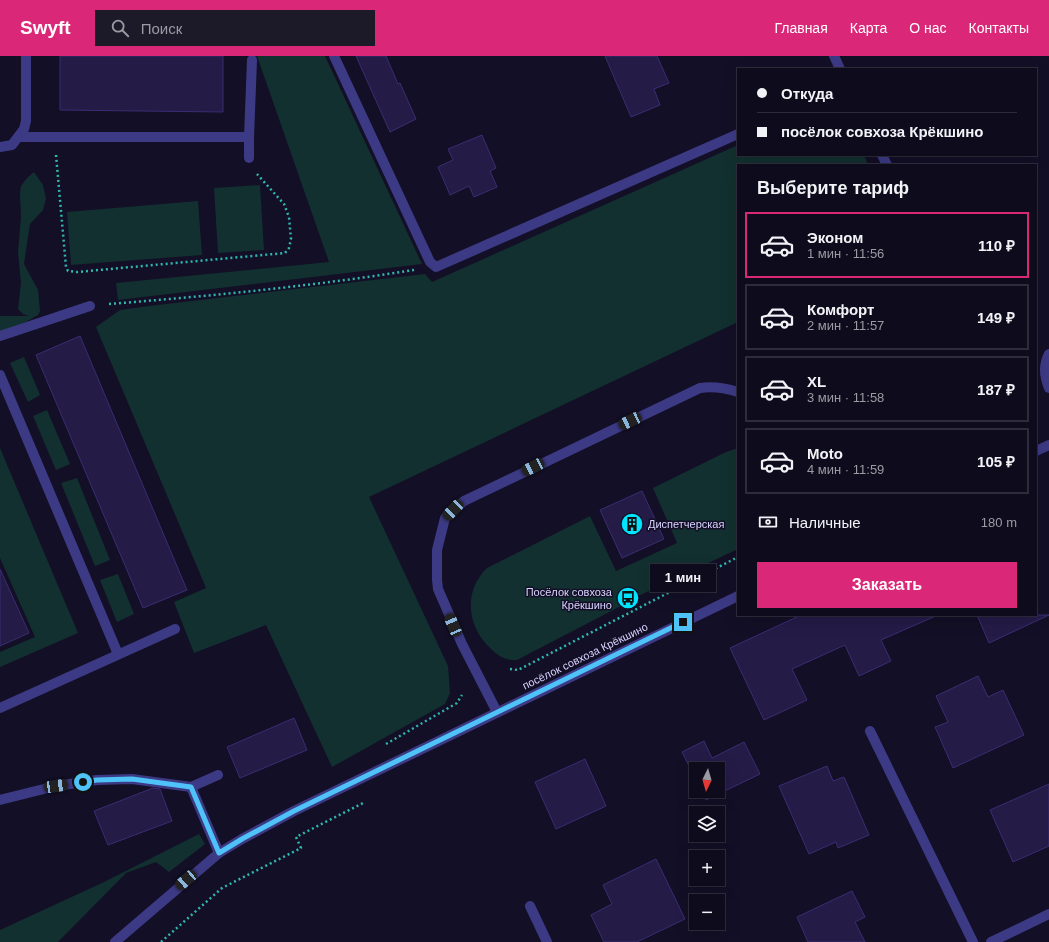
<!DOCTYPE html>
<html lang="ru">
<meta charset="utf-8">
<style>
body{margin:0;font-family:Helvetica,sans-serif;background:#1c1929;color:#f1f3f6;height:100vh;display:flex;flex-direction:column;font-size:15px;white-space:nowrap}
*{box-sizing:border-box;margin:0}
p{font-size:13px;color:#9b9ba3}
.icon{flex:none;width:22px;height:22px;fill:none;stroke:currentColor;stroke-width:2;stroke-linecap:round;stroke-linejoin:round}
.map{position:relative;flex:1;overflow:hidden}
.side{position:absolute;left:737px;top:108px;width:300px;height:452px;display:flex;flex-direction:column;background:#0e0b1c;border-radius:0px;box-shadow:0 4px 16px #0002,0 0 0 1px #2e2b3b}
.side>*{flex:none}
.hud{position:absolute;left:737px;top:12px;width:300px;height:88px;border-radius:0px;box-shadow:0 4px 16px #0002,0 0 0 1px #2e2b3b;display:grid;align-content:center;height:88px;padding:0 20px;background:#0e0b1c}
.needle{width:26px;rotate:185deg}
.tools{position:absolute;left:689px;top:706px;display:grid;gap:8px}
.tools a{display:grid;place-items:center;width:36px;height:36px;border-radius:0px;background:#0e0b1c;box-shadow:0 4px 16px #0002,0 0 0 1px #2e2b3b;font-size:20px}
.end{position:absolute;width:18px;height:18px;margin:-9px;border:5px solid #4fc3f7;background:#111;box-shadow:0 0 0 2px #111}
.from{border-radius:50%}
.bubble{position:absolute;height:28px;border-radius:0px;background:#0e0b1c;box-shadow:0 4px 16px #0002,0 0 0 1px #2e2b3b;font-size:13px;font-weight:800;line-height:28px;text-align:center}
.car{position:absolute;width:12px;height:24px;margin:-12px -6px;border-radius:5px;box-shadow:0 0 3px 1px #0007;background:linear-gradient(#222 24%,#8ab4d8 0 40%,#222 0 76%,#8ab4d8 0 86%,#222 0)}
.hud b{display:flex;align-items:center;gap:14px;height:38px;font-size:15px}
.hud b+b{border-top:1px solid #2e2b3b}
.hud i{width:10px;height:10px;background:#f1f3f6}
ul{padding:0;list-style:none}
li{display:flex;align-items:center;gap:12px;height:66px;margin:0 8px 6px;padding:0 12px;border:2px solid #2e2b3b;border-radius:0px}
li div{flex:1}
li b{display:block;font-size:15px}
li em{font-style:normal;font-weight:800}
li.current{border-color:#db2777}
li>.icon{width:36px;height:36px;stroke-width:1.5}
h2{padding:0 20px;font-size:18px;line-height:48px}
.pay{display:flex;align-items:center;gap:10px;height:44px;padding:0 20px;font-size:15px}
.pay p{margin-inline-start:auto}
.action{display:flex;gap:8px;margin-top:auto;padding:8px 20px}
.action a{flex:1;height:46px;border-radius:0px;background:#db2777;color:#fff;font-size:16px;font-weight:800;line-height:46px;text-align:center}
header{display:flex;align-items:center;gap:24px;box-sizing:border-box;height:56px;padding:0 20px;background:#db2777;color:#fff}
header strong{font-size:19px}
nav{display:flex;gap:22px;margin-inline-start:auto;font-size:14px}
.search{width:280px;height:36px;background:#1c1929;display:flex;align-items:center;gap:10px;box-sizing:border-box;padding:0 14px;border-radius:0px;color:#9b9ba3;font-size:15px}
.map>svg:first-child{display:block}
.green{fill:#12302f}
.building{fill:#241b47;stroke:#3b2d73}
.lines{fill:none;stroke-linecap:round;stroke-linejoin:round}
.path{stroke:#2fb8b0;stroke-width:2.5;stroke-dasharray:2 3;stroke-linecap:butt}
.service{stroke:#3d3a85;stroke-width:10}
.minor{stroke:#3d3a85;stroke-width:10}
.tertiary{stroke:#3d3a85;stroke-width:10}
.route{stroke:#4fc3f7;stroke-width:5}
.labels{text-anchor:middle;stroke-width:3;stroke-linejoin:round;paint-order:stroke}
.poi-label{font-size:11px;fill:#d9d4ff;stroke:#130f26;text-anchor:start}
.street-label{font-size:11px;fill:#d9d4ff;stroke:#130f26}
</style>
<header>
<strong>Swyft</strong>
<div class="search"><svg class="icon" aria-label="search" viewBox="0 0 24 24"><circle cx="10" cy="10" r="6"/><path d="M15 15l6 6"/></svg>Поиск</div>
<nav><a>Главная</a><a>Карта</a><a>О нас</a><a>Контакты</a></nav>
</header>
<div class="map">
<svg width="1049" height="886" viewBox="0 0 1049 886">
<rect width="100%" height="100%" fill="#130f26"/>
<!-- green -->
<g class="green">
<polygon points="257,0 325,0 422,208 118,244 116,227 329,206"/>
<polygon points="738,89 738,99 864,99 868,109 738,109 738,266 369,441 448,610 450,637 445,648 332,711 266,569 194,597 174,546 206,532 96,271 120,254 149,250 425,218 432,226"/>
<polygon points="34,116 43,129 46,143 43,154 30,168 24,208 38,234 40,255 38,259 24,267 0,276 0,260 29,260 23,258 18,253 21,227 18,196 21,161 20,137 21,130 27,122"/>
<polygon points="260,129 264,194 218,197 214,132"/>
<polygon points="198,145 202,199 71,209 67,156"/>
<polygon points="24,301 40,339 28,346 10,307"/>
<polygon points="47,354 70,408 56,414 33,360"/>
<polygon points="0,392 78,577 0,611 0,596 35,581 0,502"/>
<path d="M 738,392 L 738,493 L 634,542 L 631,537 L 618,543 L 621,550 L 517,604 C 506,605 498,600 490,592 C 467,570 463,535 487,512 L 590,460 L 616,515 L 677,487 L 653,432 L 726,396 Z"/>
<polygon points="77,422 110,504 95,510 61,427"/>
<polygon points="118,518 134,558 117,566 100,524"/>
<polygon points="199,778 205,788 169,816 156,806 126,817 58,886 0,886 0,874 104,826"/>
</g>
<!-- building -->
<g class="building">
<polygon points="60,0 223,0 223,56 60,54"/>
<polygon points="356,0 386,0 398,28 400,27 416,63 390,76"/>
<polygon points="605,0 657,0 669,27 654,33 660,49 631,61"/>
<polygon points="482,79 496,112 490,115 497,131 474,141 469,130 450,139 438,111 453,104 448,93"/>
<polygon points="80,280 187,534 143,552 36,299"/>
<polygon points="642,435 664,483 622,502 600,454"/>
<polygon points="0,513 29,577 0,590"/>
<polygon points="801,559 938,559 881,584 891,605 859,620 845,589 792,613 807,644 764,664 730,592"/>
<polygon points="977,559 1049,559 989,587"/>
<polygon points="978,620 988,641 1003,634 1024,679 953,712 935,671 948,666 936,640"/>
<polygon points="294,662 307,694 240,722 227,691"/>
<polygon points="704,685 712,702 744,686 760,718 706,744 701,735 718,735 718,713 696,713 696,724 682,696"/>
<polygon points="585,703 606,750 556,773 535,726"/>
<polygon points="827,710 833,725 844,721 869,779 838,792 836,786 809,798 779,730"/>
<polygon points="1049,728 1049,790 1013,806 990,754"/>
<polygon points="153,732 160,733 172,765 108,789 94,755"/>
<polygon points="656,803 685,863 637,886 604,886 591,859 612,848 603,829"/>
<polygon points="852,835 865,861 855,866 865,886 808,886 797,861"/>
</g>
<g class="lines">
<!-- path -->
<g class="path">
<polyline points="56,99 66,211 68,215 77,216 285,197 289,192 291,183 289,161 284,148 257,118"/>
<path d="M 109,248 C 211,240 313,230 414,214"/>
<polyline points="510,613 518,614 738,501"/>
<polyline points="386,688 457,647 462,639"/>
<polyline points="161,886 222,832 301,792 296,781 363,747"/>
</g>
<!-- service -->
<g class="service">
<polyline points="334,0 430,206 436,211 738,78"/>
<polyline points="834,0 840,13"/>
<polyline points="19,81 249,81 252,4"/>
<polyline points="249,81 249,102"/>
<polyline points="0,91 12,89 24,73 26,65 26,0"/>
<polyline points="882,99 887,109"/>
<path d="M 1049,298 C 1043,309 1044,320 1049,332"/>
<polyline points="0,319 118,598"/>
<polyline points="0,652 175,573"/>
<path d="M 497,656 L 462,588 L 438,533 L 437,524 L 437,494 L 445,462 L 464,445 L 700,332 C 714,330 725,332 738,336"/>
<polyline points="870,675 973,886"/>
<polyline points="191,731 219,797"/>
<polyline points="0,744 56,730 97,724 132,723 191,731 218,719"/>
<polyline points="530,850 547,886"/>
</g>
<!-- minor -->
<g class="minor">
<polyline points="0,280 90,250"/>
<polyline points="991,886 1049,858"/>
</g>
<!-- tertiary -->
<g class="tertiary">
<polyline points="1036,395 1049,389"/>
<polyline points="115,886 219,797 242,783 294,755 738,540"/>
</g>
</g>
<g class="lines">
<!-- route -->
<polyline class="route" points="83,726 97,724 132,723 191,731 219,797 242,783 294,755 683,566"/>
</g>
<!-- icons -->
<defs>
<g id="building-disc" transform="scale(1.15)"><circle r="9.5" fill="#00e5ff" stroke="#130f26"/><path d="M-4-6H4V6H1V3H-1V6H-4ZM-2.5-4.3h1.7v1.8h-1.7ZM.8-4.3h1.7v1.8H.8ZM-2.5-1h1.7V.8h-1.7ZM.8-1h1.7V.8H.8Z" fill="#111"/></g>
<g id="bus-disc" transform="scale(1.15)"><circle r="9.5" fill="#00e5ff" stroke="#130f26"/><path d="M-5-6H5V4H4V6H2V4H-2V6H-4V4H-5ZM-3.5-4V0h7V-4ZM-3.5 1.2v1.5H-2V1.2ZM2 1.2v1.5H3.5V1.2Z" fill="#111"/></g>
</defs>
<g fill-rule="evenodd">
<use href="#building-disc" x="632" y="468"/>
<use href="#bus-disc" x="628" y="542"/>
</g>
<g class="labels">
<!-- poi labels -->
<g class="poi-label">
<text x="648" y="472">Диспетчерская</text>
<text x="612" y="540" text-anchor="end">Посёлок совхоза<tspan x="612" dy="13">Крёкшино</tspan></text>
</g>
<!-- street labels -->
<g class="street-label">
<text transform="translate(585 600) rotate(-26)" y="4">посёлок совхоза Крёкшино</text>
</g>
</g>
</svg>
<div class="tools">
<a><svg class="needle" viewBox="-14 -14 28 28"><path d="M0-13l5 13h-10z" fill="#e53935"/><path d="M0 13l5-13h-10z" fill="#9b9ba3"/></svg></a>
<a><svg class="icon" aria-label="layers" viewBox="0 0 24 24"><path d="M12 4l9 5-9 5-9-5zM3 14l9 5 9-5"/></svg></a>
<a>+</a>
<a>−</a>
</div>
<i class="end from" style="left:83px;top:726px"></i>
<i class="end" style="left:683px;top:566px"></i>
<div class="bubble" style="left:650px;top:508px;width:66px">1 мин</div>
<i class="car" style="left:630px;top:365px;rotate:245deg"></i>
<i class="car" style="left:533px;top:411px;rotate:244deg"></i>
<i class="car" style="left:453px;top:454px;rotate:224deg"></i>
<i class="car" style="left:453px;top:569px;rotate:337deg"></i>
<i class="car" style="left:56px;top:730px;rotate:82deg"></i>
<i class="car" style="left:186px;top:824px;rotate:229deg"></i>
<div class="hud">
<b><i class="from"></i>Откуда</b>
<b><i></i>посёлок совхоза Крёкшино</b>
</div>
<section class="side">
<h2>Выберите тариф</h2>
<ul>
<li class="current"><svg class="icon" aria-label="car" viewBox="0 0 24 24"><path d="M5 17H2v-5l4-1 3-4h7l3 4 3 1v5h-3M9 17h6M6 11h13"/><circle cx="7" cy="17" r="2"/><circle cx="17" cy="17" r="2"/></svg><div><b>Эконом</b><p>1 мин · 11:56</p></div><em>110 ₽</em></li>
<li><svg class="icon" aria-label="car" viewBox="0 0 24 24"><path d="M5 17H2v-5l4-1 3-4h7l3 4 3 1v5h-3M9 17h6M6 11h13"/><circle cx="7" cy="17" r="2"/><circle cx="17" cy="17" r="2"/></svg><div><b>Комфорт</b><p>2 мин · 11:57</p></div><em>149 ₽</em></li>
<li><svg class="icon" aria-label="car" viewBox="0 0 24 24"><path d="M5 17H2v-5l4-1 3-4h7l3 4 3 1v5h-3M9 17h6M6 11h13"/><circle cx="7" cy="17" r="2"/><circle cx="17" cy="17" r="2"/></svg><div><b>XL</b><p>3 мин · 11:58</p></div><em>187 ₽</em></li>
<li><svg class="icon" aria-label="car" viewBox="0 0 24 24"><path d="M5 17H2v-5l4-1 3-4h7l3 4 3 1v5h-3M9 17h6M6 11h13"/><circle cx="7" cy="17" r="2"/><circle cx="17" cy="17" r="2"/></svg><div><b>Moto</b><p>4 мин · 11:59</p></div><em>105 ₽</em></li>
</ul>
<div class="pay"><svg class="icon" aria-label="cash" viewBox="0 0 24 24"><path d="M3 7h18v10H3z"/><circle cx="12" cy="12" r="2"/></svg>Наличные<p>180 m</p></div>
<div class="action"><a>Заказать</a></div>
</section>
</div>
